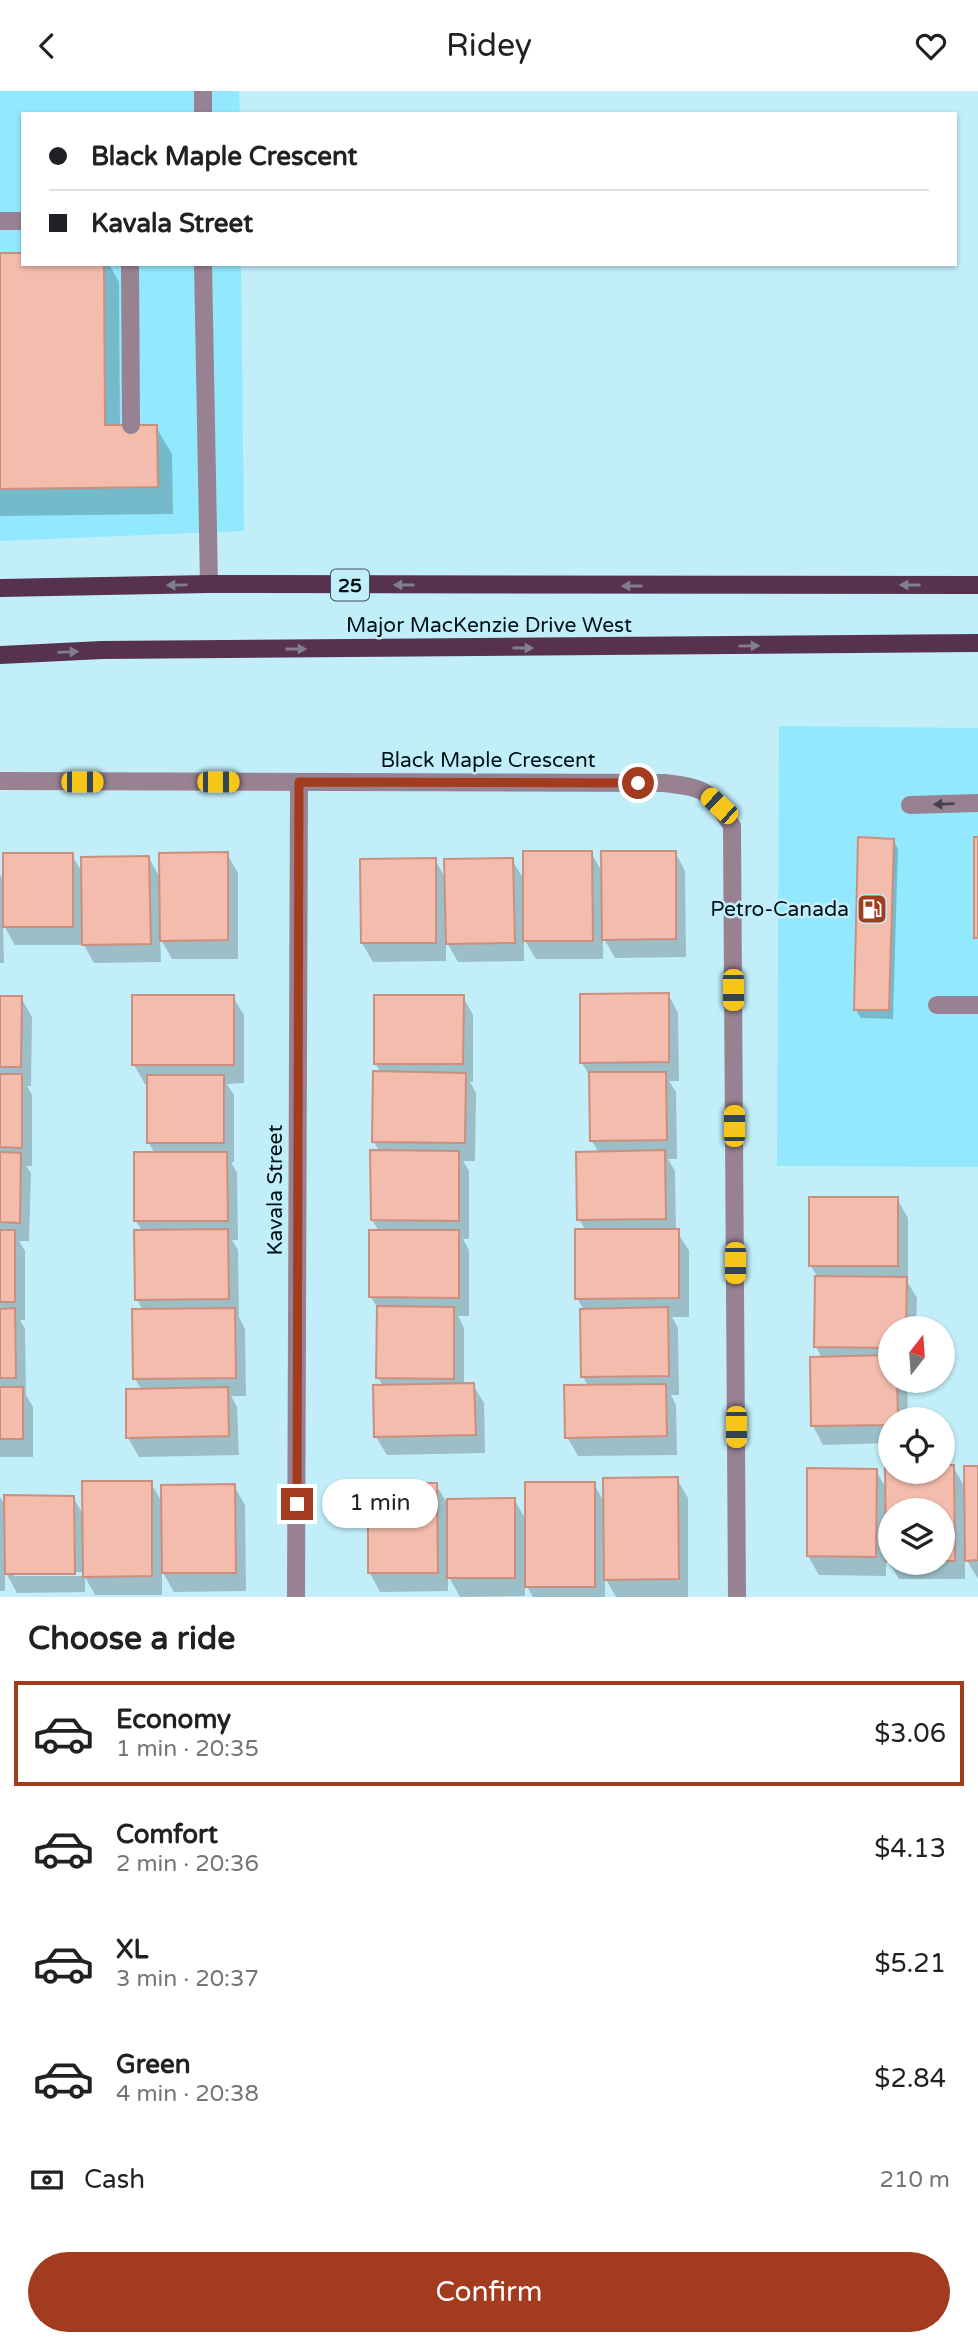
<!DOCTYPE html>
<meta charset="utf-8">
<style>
body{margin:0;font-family:"Varela Round",sans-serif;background:#f6f6f6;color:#202124;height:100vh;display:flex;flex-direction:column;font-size:26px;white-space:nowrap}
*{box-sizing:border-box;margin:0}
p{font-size:23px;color:#757577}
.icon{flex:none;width:38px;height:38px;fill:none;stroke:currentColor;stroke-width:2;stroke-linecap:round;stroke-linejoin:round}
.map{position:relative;height:1506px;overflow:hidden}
.side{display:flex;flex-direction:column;background:#fff;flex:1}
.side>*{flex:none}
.hud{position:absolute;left:21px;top:21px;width:936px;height:154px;border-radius:0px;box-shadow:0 2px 5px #0004;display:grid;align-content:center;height:154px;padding:0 28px;background:#fff}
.needle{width:46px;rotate:17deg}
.tools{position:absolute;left:878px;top:1225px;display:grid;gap:14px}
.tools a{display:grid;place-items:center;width:77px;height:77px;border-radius:50%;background:#fff;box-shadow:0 2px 5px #0004;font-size:35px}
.end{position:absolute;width:32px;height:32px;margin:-16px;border:9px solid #a33b1f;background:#fff;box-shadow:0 0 0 4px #fff}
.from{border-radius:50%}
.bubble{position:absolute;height:49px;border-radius:24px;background:#fff;box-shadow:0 2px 5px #0004;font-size:23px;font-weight:600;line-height:49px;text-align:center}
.car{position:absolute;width:21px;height:42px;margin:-21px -10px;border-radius:9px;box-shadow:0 0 5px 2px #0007;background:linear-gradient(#f5c518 24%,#345 0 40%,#f5c518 0 76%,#345 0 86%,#f5c518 0)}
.hud b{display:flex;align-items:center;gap:24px;height:66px;font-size:26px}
.hud b+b{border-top:2px solid #e0e0e0}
.hud i{width:18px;height:18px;background:#202124}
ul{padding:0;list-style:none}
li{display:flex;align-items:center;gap:21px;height:105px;margin:0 14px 10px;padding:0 14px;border:4px solid transparent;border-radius:0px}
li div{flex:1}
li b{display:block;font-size:26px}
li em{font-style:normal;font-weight:600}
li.current{border-color:#a33b1f}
li>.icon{width:63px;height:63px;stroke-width:1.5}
h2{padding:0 28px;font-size:32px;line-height:84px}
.pay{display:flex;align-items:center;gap:18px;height:77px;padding:0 28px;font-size:26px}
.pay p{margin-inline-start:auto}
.primary-button{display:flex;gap:14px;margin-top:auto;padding:14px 28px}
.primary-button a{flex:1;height:80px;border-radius:42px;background:#a33b1f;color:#fff;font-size:28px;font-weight:600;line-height:80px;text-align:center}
header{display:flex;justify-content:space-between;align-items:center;height:91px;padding:0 28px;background:#fff;font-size:32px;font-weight:600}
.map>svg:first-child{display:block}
.built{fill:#92e9fe}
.shadow{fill:#0003;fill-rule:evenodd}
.building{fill:#f3bcad;stroke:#cc8e7e;stroke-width:2}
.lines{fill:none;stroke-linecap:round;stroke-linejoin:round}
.minor{stroke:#988292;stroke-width:18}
.major{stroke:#56324e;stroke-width:18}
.oneway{fill:#817d92}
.oneway2{fill:#44444e}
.route{stroke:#a33b1f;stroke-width:9}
.labels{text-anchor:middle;stroke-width:5;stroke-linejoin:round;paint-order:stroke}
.shield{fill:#c2eef9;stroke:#3a545b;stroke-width:2}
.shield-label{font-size:19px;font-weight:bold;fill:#001217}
.street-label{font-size:21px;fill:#001217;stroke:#c2eef9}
.poi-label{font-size:21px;fill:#001217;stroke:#c2eef9;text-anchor:end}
</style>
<header><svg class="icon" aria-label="back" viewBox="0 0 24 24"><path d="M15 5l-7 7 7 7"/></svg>Ridey<svg class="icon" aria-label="heart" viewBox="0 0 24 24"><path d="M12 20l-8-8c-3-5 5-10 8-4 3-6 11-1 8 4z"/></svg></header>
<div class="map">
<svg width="978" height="1506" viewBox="0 0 978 1506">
<rect width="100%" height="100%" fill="#c2eef9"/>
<!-- built -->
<g class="built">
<polygon points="0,0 239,0 240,23 23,23 23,173 241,173 244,440 0,450"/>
<polygon points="779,635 978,637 978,1076 777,1075"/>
</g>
<!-- shadow -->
<g class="shadow">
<polygon points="0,164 23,173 109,173 119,191 120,336 156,336 172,363 173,423 0,425"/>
<polygon points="893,749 898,758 893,928 861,927 855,918"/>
<polygon points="675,761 685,780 686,866 615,867 603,846 603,868 536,868 524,848 524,870 458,871 446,850 446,870 373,871 362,852 435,769 447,790 512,769 525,790 591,762 603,782"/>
<polygon points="227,763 238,782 238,868 172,868 160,847 161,871 94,872 84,854 15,854 3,833 4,872 0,872 0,784 5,792 72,764 83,783 149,767 161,789"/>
<polygon points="668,903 678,922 679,990 669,990 676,1001 677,1068 668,1068 675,1080 676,1140 689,1159 689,1226 672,1226 678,1237 679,1304 671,1304 676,1314 677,1364 578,1365 567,1346 589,1296 583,1286 584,1219 577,1207 586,1140 579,1128 599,1062 592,1050 591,987 582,972"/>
<polygon points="233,906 244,924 244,992 227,993 234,1004 234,1071 231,1071 237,1082 238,1149 232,1149 238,1159 239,1226 245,1238 246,1305 231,1305 237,1316 239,1364 139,1366 128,1347 142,1299 135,1288 143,1220 137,1208 143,1141 136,1130 155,1063 149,1052 149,993 145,993 134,974"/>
<polygon points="463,906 473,924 473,991 470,991 476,1002 475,1070 463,1070 469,1080 469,1148 463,1148 469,1159 469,1225 458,1225 464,1237 464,1294 473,1294 484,1312 485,1362 387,1364 376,1346 383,1295 378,1286 379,1220 371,1206 379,1140 372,1129 380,1061 373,1050 381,982 375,972"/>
<polygon points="0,907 21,907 32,926 31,995 27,995 32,1004 32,1075 26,1075 31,1082 29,1150 19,1150 25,1160 25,1229 20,1229 25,1238 26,1304 33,1316 33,1366 0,1366"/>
<polygon points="897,1108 908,1127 908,1192 917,1207 916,1237 891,1237 891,1290 907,1290 908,1328 891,1328 891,1352 823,1354 813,1335 822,1267 816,1256 817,1185 811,1175"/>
<path d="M 953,1376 L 966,1398 L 978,1376 L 978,1488 L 965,1466 L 965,1488 L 899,1488 L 886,1467 L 886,1485 L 819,1484 L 808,1465 L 876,1380 L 887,1399 L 891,1381 L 943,1381 ZM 891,1419 L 943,1419 L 943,1472 L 891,1472 Z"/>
<polygon points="677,1388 688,1407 688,1506 616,1506 605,1487 605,1506 533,1506 525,1492 525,1505 460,1506 448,1484 448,1500 380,1501 370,1482 436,1394 449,1415 514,1408 527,1431 594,1393 605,1413"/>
<path d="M 151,1392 L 163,1413 L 234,1395 L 245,1414 L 246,1500 L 174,1501 L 162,1480 L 162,1504 L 95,1504 L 85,1486 L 85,1501 L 17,1502 L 5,1480 L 5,1500 L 0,1500 L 0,1406 L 6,1416 L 73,1406 L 84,1425 ZM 14,1481 L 84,1481 L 84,1485 L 14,1485 Z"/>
</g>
<!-- building -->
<g class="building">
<polygon points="0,162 23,162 23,173 104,173 105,334 157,334 158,396 0,398"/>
<polygon points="858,746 894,748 889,919 854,919"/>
<rect x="974" y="746" width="4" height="101"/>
<polygon points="523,760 592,760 593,850 523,850"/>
<polygon points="601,760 676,760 676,848 602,849"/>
<polygon points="228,761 228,849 160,850 159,762"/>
<rect x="3" y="762" width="70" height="74"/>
<polygon points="149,765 151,853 82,854 81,766"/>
<polygon points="436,767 436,852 361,852 360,768"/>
<polygon points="513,767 515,852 446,853 444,768"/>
<polygon points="669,902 669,971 580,972 580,903"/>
<rect x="132" y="904" width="102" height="70"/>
<polygon points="374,904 464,904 463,973 374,973"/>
<polygon points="0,905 22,905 21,976 0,976"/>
<polygon points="373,980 466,982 465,1052 372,1051"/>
<polygon points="589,981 666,981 667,1049 590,1050"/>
<polygon points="0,983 22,983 22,1057 0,1056"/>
<rect x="147" y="984" width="77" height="68"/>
<polygon points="370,1059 459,1060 459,1130 371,1129"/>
<polygon points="665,1059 666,1128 577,1129 576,1061"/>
<polygon points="0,1061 21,1062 20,1132 0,1131"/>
<polygon points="134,1061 227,1061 228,1130 134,1130"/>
<rect x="809" y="1106" width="89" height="69"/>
<polygon points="228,1138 229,1208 135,1209 134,1139"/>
<polygon points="575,1138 679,1138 679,1207 575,1208"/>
<rect x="0" y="1139" width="15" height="72"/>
<polygon points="369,1139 459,1139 459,1207 369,1206"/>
<polygon points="815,1185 907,1186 906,1237 891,1237 891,1257 814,1256"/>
<polygon points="377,1215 454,1216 454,1288 376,1287"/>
<polygon points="668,1216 669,1285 581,1286 580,1218"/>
<polygon points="15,1217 16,1287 0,1287 0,1218"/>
<polygon points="235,1217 236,1287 133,1288 132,1218"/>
<polygon points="891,1264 891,1290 897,1290 898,1328 891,1328 891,1334 811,1335 810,1266"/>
<polygon points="474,1292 476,1344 374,1346 373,1294"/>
<polygon points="666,1293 667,1345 565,1347 564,1294"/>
<rect x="0" y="1296" width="23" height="52"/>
<polygon points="228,1296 229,1345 126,1347 126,1298"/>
<polygon points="943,1374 954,1374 955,1470 943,1470 943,1419 891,1419 891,1470 886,1470 885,1375 891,1375 891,1381 943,1381"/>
<polygon points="964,1375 978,1375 978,1469 965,1470"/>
<polygon points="807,1377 877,1378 876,1466 807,1465"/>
<polygon points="678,1386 679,1488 604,1489 603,1387"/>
<polygon points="82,1390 152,1390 152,1485 83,1486"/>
<rect x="525" y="1391" width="70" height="105"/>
<polygon points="368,1392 437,1392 438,1482 368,1482"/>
<polygon points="235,1393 236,1482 162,1482 161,1394"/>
<polygon points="4,1404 74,1405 75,1483 5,1483"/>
<polygon points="515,1407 515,1487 447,1487 447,1408"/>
</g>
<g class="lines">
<!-- minor -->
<g class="minor">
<polyline points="203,23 203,0"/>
<polyline points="0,130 23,130"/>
<polyline points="130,173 131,334"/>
<polyline points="203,173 209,493"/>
<path d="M 0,690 L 664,692 C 706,697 709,699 732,735 L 737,1506"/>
<polyline points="910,714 978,712"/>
<polyline points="937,914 978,914"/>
<polyline points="296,1506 299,691"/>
</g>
<!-- major -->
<g class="major">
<polyline points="0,497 209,493 978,494"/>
<polyline points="0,564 102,559 978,552"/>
</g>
</g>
<!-- one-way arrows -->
<defs><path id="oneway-solid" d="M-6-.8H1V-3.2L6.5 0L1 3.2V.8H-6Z" transform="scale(1.75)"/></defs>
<g class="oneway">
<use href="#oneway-solid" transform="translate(177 494) rotate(179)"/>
<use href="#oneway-solid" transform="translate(404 494) rotate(-180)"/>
<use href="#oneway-solid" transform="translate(910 494) rotate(-180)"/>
<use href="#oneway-solid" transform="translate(632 495) rotate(-180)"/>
<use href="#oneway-solid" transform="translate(749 555) rotate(-1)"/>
<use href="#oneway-solid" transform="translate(523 557)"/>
<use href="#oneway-solid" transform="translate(296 558)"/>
<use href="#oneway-solid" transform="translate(68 561) rotate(-2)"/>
</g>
<use class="oneway2" href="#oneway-solid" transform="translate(944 713) rotate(178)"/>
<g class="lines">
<!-- route -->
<polyline class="route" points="297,1413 299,691 638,692"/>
</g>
<!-- icons -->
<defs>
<g id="fuel-square" transform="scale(1.575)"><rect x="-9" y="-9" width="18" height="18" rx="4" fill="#a33b1f" stroke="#c2eef9"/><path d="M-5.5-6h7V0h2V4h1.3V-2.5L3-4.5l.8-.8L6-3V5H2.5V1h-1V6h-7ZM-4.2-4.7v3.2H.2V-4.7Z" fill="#fff"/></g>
</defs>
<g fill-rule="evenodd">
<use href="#fuel-square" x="872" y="818"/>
</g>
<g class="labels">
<!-- shield labels -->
<rect class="shield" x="331" y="478.5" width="38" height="31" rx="5"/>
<g class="shield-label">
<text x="350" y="501">25</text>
</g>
<!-- street labels -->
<g class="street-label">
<text x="489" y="541">Major MacKenzie Drive West</text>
<text x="488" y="676">Black Maple Crescent</text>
<text transform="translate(275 1099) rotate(-90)" y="7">Kavala Street</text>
</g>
<!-- poi labels -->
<g class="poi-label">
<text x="849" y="825">Petro-Canada</text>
</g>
</g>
</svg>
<div class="tools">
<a><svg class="needle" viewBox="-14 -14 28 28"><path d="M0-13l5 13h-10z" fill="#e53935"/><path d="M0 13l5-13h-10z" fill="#757577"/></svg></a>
<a><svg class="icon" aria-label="locate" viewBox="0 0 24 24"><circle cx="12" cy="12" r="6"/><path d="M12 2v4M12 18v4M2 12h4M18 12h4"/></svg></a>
<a><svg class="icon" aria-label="layers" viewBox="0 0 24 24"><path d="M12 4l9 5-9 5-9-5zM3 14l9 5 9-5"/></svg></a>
</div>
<i class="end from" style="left:638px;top:692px"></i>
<i class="end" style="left:297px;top:1413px"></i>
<div class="bubble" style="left:322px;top:1388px;width:116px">1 min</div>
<i class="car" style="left:82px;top:691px;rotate:90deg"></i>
<i class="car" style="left:218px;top:691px;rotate:90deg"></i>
<i class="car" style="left:719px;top:715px;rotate:313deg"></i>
<i class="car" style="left:733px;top:899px;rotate:180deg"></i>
<i class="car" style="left:734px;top:1035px;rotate:0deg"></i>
<i class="car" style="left:735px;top:1172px;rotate:180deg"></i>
<i class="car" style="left:736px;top:1336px;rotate:180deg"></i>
<div class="hud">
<b><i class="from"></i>Black Maple Crescent</b>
<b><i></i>Kavala Street</b>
</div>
</div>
<section class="side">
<h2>Choose a ride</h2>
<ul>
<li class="current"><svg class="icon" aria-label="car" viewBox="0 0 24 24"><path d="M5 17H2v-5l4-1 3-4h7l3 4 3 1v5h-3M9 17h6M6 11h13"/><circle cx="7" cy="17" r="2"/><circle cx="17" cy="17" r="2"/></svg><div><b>Economy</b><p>1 min · 20:35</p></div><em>$3.06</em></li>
<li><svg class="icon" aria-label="car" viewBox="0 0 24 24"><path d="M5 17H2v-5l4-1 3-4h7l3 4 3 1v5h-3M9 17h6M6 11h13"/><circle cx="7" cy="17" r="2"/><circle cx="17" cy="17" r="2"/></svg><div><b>Comfort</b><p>2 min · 20:36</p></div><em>$4.13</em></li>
<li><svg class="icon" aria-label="car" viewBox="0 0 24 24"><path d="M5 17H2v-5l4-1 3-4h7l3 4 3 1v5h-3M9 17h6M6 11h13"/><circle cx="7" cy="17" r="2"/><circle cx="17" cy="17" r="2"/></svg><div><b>XL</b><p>3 min · 20:37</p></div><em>$5.21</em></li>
<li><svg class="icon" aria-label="car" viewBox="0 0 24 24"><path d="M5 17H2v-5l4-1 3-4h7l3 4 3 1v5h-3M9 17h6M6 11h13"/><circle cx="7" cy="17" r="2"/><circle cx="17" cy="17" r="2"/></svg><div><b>Green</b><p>4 min · 20:38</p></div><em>$2.84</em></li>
</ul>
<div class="pay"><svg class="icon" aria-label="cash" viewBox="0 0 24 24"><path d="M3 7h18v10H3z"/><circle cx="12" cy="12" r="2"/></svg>Cash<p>210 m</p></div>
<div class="primary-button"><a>Confirm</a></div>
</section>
